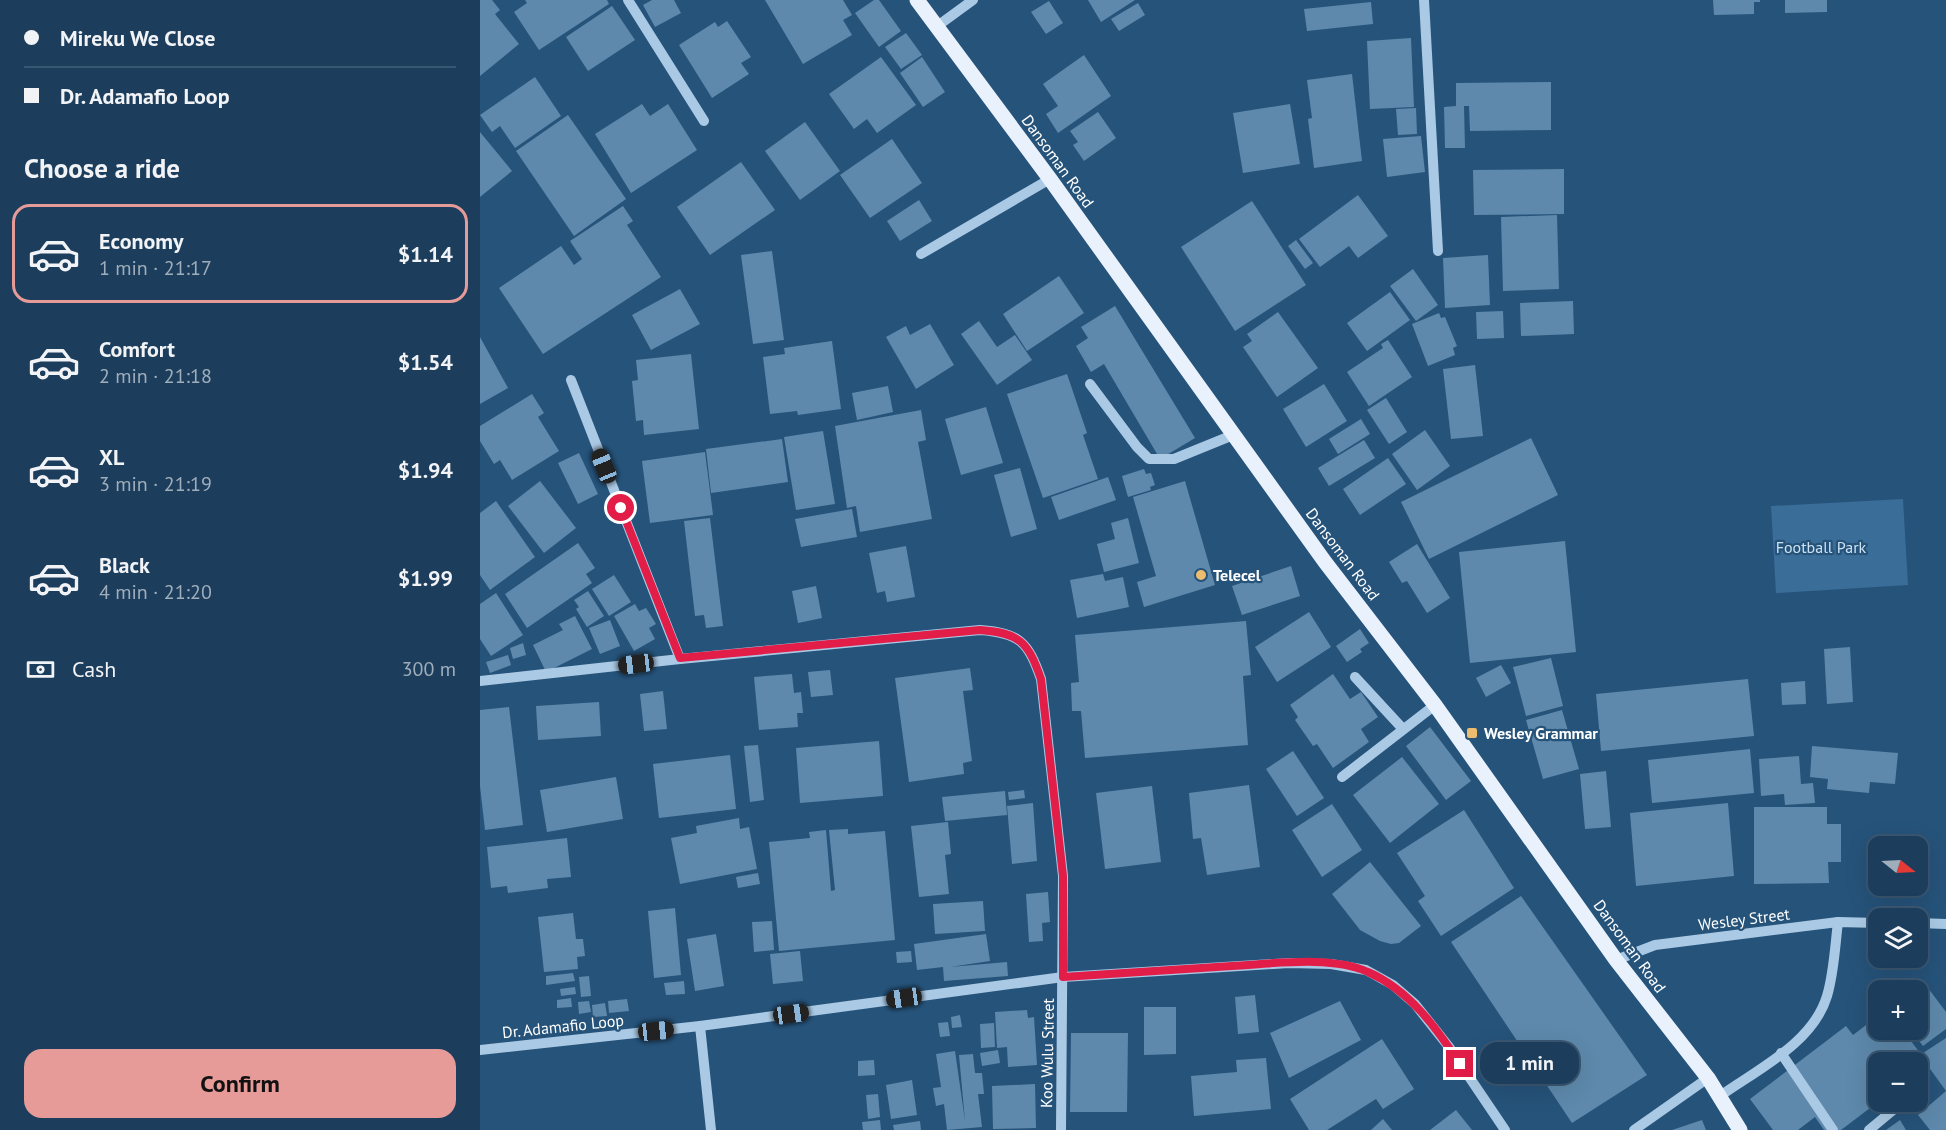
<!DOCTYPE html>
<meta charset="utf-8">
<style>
body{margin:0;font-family:"PT Sans",sans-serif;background:#254562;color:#f1f3f6;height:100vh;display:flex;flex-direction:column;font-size:22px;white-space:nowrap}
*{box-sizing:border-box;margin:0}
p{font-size:20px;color:#a0aebb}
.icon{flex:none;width:33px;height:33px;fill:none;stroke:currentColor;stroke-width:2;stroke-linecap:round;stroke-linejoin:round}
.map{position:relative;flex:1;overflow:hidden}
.panel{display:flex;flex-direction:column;background:#1c3e5c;width:480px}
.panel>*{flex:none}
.banner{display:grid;align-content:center;height:132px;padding:0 24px;background:#1c3e5c}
.needle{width:39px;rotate:108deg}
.tools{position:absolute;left:1388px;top:836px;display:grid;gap:12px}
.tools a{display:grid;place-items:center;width:60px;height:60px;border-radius:12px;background:#1c3e5c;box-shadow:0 6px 24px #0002,0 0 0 2px #3a5772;font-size:30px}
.end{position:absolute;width:27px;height:27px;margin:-14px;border:8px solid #e11d48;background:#fff;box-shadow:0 0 0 3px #fff}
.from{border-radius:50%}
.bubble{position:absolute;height:42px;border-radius:18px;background:#1c3e5c;box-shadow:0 6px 24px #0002,0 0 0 2px #3a5772;font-size:20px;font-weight:700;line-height:42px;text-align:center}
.car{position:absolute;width:18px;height:36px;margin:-18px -9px;border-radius:8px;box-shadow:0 0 4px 2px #0007;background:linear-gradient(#222 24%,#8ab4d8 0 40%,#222 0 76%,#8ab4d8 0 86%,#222 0)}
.banner b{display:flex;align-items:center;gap:21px;height:57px;font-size:22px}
.banner b+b{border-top:2px solid #3a5772}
.banner i{width:15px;height:15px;background:#f1f3f6}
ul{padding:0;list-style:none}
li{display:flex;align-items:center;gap:18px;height:99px;margin:0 12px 9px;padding:0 12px;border:3px solid transparent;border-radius:18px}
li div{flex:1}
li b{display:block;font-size:22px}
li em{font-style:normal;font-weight:700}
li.active{border-color:#e69b98}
li>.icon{width:54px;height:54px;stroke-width:1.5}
h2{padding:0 24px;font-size:27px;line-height:72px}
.pay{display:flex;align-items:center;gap:15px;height:66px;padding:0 24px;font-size:22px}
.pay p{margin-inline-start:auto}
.primary-button{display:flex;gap:12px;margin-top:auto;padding:12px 24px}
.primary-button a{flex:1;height:69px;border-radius:18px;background:#e69b98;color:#111;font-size:24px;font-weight:700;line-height:69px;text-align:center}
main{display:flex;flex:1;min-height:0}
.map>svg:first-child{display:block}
.green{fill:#3a6d98}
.building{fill:#5e89ac}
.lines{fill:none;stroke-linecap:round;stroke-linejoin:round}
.minor{stroke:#aac9e4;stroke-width:10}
.major{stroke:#e9f2fc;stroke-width:15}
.route{stroke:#e11d48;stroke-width:8}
.poi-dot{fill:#ecbc6f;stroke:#26537a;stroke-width:2}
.labels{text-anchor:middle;stroke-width:4.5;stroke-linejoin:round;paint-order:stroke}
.street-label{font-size:16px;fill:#fff;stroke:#26537a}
.park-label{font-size:16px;fill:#cce2f3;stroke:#26537a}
.poi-label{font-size:16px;font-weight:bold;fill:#fff;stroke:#26537a;text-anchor:start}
</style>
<main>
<section class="panel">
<div class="banner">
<b><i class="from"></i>Mireku We Close</b>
<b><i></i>Dr. Adamafio Loop</b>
</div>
<h2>Choose a ride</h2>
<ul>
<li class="active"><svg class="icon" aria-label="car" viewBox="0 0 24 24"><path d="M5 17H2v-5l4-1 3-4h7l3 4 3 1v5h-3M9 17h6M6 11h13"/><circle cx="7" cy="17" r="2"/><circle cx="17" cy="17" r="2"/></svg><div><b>Economy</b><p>1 min · 21:17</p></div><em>$1.14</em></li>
<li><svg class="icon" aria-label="car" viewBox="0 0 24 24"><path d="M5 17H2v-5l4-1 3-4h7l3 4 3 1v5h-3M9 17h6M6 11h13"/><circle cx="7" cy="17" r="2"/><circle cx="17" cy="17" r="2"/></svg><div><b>Comfort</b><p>2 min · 21:18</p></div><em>$1.54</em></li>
<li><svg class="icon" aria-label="car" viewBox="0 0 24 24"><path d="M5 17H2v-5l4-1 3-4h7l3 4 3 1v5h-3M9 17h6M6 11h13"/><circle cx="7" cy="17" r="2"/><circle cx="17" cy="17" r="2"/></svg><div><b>XL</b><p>3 min · 21:19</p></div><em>$1.94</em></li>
<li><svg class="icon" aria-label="car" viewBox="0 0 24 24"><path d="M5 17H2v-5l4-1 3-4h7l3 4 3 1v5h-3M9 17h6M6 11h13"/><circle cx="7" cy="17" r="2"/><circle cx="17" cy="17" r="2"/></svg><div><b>Black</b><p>4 min · 21:20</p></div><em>$1.99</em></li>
</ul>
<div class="pay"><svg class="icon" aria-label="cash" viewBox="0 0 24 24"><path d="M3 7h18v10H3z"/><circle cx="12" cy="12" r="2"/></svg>Cash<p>300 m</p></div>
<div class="primary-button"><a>Confirm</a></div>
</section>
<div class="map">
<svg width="1466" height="1130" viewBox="0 0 1466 1130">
<rect width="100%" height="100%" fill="#26537a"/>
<!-- green -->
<polygon class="green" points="1423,499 1428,585 1296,593 1291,506"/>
<!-- building -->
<g class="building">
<polygon points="0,0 12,0 20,10 15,14 39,44 0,76"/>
<polygon points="45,0 127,0 129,4 59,50 34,12 47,3"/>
<polygon points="172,0 194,0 201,13 175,27 163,5"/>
<polygon points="285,0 363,0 372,15 363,20 372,35 323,64"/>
<polygon points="394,0 399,0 421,31 399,47 375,13"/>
<polygon points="608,0 655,0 621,22"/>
<polygon points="1233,0 1280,0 1280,2 1274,2 1274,14 1234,15"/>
<polygon points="1305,0 1347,0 1347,12 1305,13"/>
<polygon points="569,1 583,23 566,34 551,12"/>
<polygon points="891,2 893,24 827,31 824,9"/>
<polygon points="658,3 665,15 639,31 631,19"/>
<polygon points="132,6 155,40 108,71 86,37"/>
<polygon points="247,21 271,57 261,63 269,74 232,98 199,45 235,22 238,27"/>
<polygon points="426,33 442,55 421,69 405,47"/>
<polygon points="931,38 934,107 890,109 887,41"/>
<polygon points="604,55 631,96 578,133 566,114 578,106 563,84"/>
<polygon points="401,57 436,105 397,133 387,119 374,129 349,94"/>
<polygon points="442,57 465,92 443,107 420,73"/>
<polygon points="872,74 882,161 834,168 828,119 832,118 827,80"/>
<polygon points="55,77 81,116 35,148 20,126 12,132 0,115"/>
<polygon points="1071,82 1071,130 990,131 989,106 984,106 985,148 965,148 964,107 976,106 976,83"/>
<polygon points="162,104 170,116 188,104 217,150 151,193 115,134"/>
<polygon points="810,104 820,164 763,173 753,113"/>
<polygon points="936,108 937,134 918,135 916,109"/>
<polygon points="618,112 636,138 604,161 593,145 598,142 590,131"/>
<polygon points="88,115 146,199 94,236 36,151"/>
<polygon points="325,122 360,171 320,200 285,151"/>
<polygon points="0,132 32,171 0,197"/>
<polygon points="941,136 945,172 907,177 903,139"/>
<polygon points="412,139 442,183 390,218 360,175"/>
<polygon points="261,162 295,210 230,255 197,207"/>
<polygon points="1084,169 1084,214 994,215 993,170"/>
<polygon points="878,195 908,236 878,258 869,246 840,267 819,239"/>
<polygon points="439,200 452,221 420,241 407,221"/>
<polygon points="772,201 826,285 755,331 701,247"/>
<polygon points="143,206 153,221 147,225 181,277 63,354 19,288 81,246 94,265 102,259 90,241"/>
<polygon points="1077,215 1079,289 1023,291 1021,217"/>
<polygon points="816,240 833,263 825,269 808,246"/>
<polygon points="292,251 304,340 273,344 261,255"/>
<polygon points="1008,255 1010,305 965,308 963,258"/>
<polygon points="933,269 958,305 936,321 910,286"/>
<polygon points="579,276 604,313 547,351 523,314"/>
<polygon points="200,289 220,324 171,350 152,315"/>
<polygon points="910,292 930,320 887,351 867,323"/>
<polygon points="1093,301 1094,334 1041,336 1040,303"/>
<polygon points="635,306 715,438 680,459 624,364 611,372 596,346 608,338 601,327"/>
<polygon points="1023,311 1024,338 997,339 996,312"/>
<polygon points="798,312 838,368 797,397 763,347 772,341 767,334"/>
<polygon points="959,313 961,318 965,317 977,346 973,348 975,355 948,366 932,324"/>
<polygon points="499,321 517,347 535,335 552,360 517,385 481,334"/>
<polygon points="450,324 474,365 436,389 406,337 426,326 430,335"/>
<polygon points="0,337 28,388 0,404"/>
<polygon points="908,340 932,377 889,406 867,372 903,348 901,344"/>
<polygon points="352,341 361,409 318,415 317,411 290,414 283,357 305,354 304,348"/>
<polygon points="211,354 219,429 164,435 163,420 156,421 152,381 158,380 156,360"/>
<polygon points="995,365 1003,436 971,439 963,369"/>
<polygon points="587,374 607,433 603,435 618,479 563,498 527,394"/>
<polygon points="844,384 867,421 826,447 803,409"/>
<polygon points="408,386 413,412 377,420 372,393"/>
<polygon points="52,394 64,413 58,417 79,451 32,480 20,460 14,464 0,441 0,426"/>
<polygon points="906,398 927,432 909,444 887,410"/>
<polygon points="506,407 523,463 481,475 465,419"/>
<polygon points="441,410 446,440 438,442 452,519 380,532 376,506 367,508 355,426"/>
<polygon points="881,419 890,434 858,454 849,439"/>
<polygon points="945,430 970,466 937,490 912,454"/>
<polygon points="343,431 355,504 316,510 304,437"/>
<polygon points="1051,438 1078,495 949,559 921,502"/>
<polygon points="302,439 308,482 231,493 226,449"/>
<polygon points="884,440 895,458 849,486 838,468"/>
<polygon points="225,452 233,515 170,523 162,461"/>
<polygon points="99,453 118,494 98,504 78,463"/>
<polygon points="908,458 926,484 880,515 863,489"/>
<polygon points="540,468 557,529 531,537 514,475"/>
<polygon points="664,469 666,474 671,473 675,485 670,487 671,490 648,497 642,476"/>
<polygon points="628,477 636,500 579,520 571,497"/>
<polygon points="60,481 96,528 64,553 28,506"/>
<polygon points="705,481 735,585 664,607 657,582 676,576 653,497"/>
<polygon points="16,501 55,557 10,590 0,575 0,513"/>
<polygon points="372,509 377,537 321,547 315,519"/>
<polygon points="230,518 243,626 226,628 224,615 215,616 204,521"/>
<polygon points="648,518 659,563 624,572 617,544 635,539 631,523"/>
<polygon points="1085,541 1096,652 990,663 979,552"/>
<polygon points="98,543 115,568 106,574 112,583 47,628 25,594"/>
<polygon points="937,544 970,598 947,613 927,581 922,583 909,562"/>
<polygon points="426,546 435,597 407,602 405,591 397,593 389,553"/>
<polygon points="811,566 820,596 762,615 752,586"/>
<polygon points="623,574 625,581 643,577 649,607 597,618 590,580"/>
<polygon points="134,575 151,602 129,616 112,589"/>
<polygon points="336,586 342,618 318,623 312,591"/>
<polygon points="108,591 124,616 107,627 96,609 99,607 94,600"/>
<polygon points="16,593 43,635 11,656 0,639 0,604"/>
<polygon points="155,604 159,611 166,608 176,624 169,628 175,639 154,651 134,616"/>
<polygon points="829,612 851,647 797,682 775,647"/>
<polygon points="95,616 112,649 66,672 53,645 83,630 79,624"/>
<polygon points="130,620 140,646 120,654 109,628"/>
<polygon points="766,621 771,675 763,676 768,745 605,758 601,711 592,711 591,683 599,682 595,635"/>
<polygon points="880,629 889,643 880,649 882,652 867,662 856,646"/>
<polygon points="43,643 46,655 33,659 30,648"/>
<polygon points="1370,647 1373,702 1347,704 1344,649"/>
<polygon points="28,655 31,665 10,673 6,662"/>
<polygon points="1071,658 1083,706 1046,716 1033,667"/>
<polygon points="1021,665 1031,683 1006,697 996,678"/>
<polygon points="490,668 493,690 483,691 492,761 483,763 484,774 429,782 415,678"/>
<polygon points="350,670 353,695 331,697 328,672"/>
<polygon points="312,674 314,693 321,692 323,713 317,713 318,727 279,730 274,677"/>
<polygon points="853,674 870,699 881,692 898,717 881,729 889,742 853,768 837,744 833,746 815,720 818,717 810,705"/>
<polygon points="1268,679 1274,736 1121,751 1116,694"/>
<polygon points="1325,681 1326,704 1302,705 1301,683"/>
<polygon points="183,691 187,729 164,731 160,694"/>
<polygon points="119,702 121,736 58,740 56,706"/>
<polygon points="29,707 43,825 5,830 0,786 0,710"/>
<polygon points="1082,710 1099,769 1063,779 1046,720"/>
<polygon points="950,727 991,781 966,800 926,746"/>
<polygon points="399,741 403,796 320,803 316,748"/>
<polygon points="278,745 284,800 270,802 264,746"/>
<polygon points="1332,746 1418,753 1415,784 1390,782 1389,793 1347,789 1348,779 1330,777"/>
<polygon points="1270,749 1274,793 1172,803 1168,760"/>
<polygon points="813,751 844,798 817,816 786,769"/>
<polygon points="250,755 256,809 179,818 173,764"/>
<polygon points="1319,756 1321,784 1333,783 1335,803 1305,805 1304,794 1281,796 1279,759"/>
<polygon points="922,757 959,804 910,843 873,795"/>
<polygon points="1126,771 1131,827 1105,829 1100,774"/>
<polygon points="136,777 143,819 67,832 60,790"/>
<polygon points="769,785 780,867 727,875 721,838 713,839 709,793"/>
<polygon points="672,786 681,862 625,869 616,793"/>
<polygon points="544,790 545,798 529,800 528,792"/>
<polygon points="525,791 527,815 465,821 462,797"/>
<polygon points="553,803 557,861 532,864 527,806"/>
<polygon points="1248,803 1254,876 1156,886 1150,813"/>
<polygon points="852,804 882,850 842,877 812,830"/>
<polygon points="1274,807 1347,807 1347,824 1361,824 1361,862 1348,862 1349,883 1274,884"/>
<polygon points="984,810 1034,888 961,936 938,901 945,896 917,853"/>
<polygon points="259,818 260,829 269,827 277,869 200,884 191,838 217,833 216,826"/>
<polygon points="468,822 471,854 465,855 469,894 439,897 431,826"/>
<polygon points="368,829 368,834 405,831 415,940 299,951 289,842 330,838 329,832 346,830 351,891 355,890 349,830"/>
<polygon points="87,838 91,877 67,879 68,888 28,893 27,886 11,888 7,847"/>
<polygon points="890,862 941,926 919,943 911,944 900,941 880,930 852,894"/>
<polygon points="278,873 280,884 258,888 256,877"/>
<polygon points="568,892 570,922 562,923 563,941 549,942 546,894"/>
<polygon points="1041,896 1167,1075 1092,1123 971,942"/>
<polygon points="503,901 505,931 455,934 453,904"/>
<polygon points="195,908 201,975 174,978 168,911"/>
<polygon points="93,913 96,939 103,939 105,956 97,957 98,969 64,972 58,917"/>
<polygon points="292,921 294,950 274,952 272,922"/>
<polygon points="236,934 244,986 215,991 207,939"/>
<polygon points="506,934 510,961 470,967 527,962 528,976 464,981 463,967 437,970 434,944"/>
<polygon points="320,951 323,981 293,984 290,954"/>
<polygon points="431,951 432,962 417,963 416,952"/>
<polygon points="93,973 95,981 66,985 66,976"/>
<polygon points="109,976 111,996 101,997 99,977"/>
<polygon points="204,981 205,994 186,995 184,983"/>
<polygon points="95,987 96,994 81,996 80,989"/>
<polygon points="1448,988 1466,1012 1466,1029 1443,1046 1430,1029 1437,1029 1437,996"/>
<polygon points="775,995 779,1032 758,1034 755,997"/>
<polygon points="91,998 92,1007 77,1008 77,1000"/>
<polygon points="147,999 149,1011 129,1013 128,1001"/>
<polygon points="109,1001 111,1012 99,1014 98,1002"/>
<polygon points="860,1001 881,1040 809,1078 790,1033"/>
<polygon points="125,1003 127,1016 113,1017 112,1005"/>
<polygon points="664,1007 696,1007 696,1054 664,1055"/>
<polygon points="547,1010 548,1018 554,1017 557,1065 528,1067 527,1047 517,1048 515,1012"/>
<polygon points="480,1015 482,1027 472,1028 471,1017"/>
<polygon points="1398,1016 1398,1029 1422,1029 1440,1053 1428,1062 1398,1062 1398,1102 1361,1130 1344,1130 1335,1117 1318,1130 1293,1130 1270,1099 1366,1026 1373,1035"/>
<polygon points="468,1022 470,1036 460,1037 458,1023"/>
<polygon points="514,1023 515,1047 501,1048 500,1024"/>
<polygon points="591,1033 648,1033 647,1112 590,1112"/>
<polygon points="1466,1038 1466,1091 1440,1055"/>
<polygon points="902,1039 934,1089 903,1109 896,1099 847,1130 829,1130 810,1099"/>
<polygon points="518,1050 520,1063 502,1066 500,1053"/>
<polygon points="475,1051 485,1121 479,1055 493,1054 495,1073 502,1073 504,1094 498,1094 502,1127 467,1130 464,1104 456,1106 453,1088 461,1087 456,1054"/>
<polygon points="786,1058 791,1109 714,1116 711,1076 757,1072 756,1060"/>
<polygon points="394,1060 395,1075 378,1076 378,1061"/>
<polygon points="432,1080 437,1115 411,1119 406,1085"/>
<polygon points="555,1084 556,1128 513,1129 512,1086"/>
<polygon points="1466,1091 1466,1130 1450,1130 1438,1115"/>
<polygon points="398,1094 400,1117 388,1119 386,1095"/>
<polygon points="976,1110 992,1130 950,1130"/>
<polygon points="903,1119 912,1130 891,1130"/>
<polygon points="400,1120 401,1130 383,1130 382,1122"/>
<polygon points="1222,1120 1226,1130 1192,1130"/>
<polygon points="1420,1120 1426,1130 1406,1130"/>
<polygon points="440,1121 441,1130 414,1130 413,1125"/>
</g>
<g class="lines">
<!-- minor -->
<g class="minor">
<polyline points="148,0 224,121"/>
<polyline points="944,0 958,251"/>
<polyline points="456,27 493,0"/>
<polyline points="441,254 570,179"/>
<polyline points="91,380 200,659"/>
<polyline points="610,384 657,447 669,459 694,459 753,435"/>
<polyline points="875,677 923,729"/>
<path d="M 0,681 L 200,659 L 500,630 C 540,633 548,642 561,679 L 583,876 L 581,1130"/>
<polyline points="862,777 955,705"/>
<polyline points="1437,923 1466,924"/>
<polyline points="1136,960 1175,945 1358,922 1398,923"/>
<polyline points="220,1026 231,1130"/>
<polyline points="0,1050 220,1026 583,977 809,963 851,964 886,970 913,985 935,1004 969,1047 1025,1130"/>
<polyline points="1301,1053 1353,1130"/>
<polyline points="1437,1090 1442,1086"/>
<path d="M 1240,1096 C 1278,1069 1333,1043 1347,996 C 1354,973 1355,946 1358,922"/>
<polyline points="1154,1130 1228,1078"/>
<polyline points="1389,1130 1424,1101"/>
</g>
<!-- major -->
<polyline class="major" points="437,0 570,179 845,562 955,705 1136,960 1228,1078 1260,1130"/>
</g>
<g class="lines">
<!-- route -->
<path class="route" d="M 141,508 L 200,658 L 500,630 C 540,633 548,642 561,679 L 583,876 L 583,977 C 639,973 696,970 752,966 C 791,964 852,955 888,972 C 929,990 956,1027 980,1064"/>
</g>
<!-- markers -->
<g class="poi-dot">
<circle cx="721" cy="575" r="6"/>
<rect x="986" y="727" width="12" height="12" rx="3"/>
</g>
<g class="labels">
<!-- street labels -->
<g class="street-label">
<text transform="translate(578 161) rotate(54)" y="6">Dansoman Road</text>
<text transform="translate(863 554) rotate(53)" y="6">Dansoman Road</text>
<text transform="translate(1264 919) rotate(-7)" y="6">Wesley Street</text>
<text transform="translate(1150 946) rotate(54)" y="6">Dansoman Road</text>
<text transform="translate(83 1026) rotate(-6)" y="6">Dr. Adamafio Loop</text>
<text transform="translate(567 1053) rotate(-89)" y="6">Koo Wulu Street</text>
</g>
<!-- park labels -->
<g class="park-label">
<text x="1341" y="553">Football Park</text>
</g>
<!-- poi labels -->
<g class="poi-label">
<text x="733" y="581">Telecel</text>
<text x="1004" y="739">Wesley Grammar</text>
</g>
</g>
</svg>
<div class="tools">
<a><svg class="needle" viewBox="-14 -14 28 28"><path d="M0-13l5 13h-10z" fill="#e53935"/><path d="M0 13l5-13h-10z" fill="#a0aebb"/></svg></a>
<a><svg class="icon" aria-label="layers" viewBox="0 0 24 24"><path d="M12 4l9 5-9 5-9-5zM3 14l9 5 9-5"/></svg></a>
<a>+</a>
<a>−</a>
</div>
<i class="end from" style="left:141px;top:508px"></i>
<i class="end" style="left:980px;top:1064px"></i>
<div class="bubble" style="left:1000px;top:1042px;width:99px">1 min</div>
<i class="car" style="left:124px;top:466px;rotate:338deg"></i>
<i class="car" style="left:156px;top:664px;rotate:263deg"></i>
<i class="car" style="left:424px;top:998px;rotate:262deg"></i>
<i class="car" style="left:311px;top:1014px;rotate:82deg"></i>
<i class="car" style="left:176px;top:1031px;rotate:84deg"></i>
</div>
</main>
